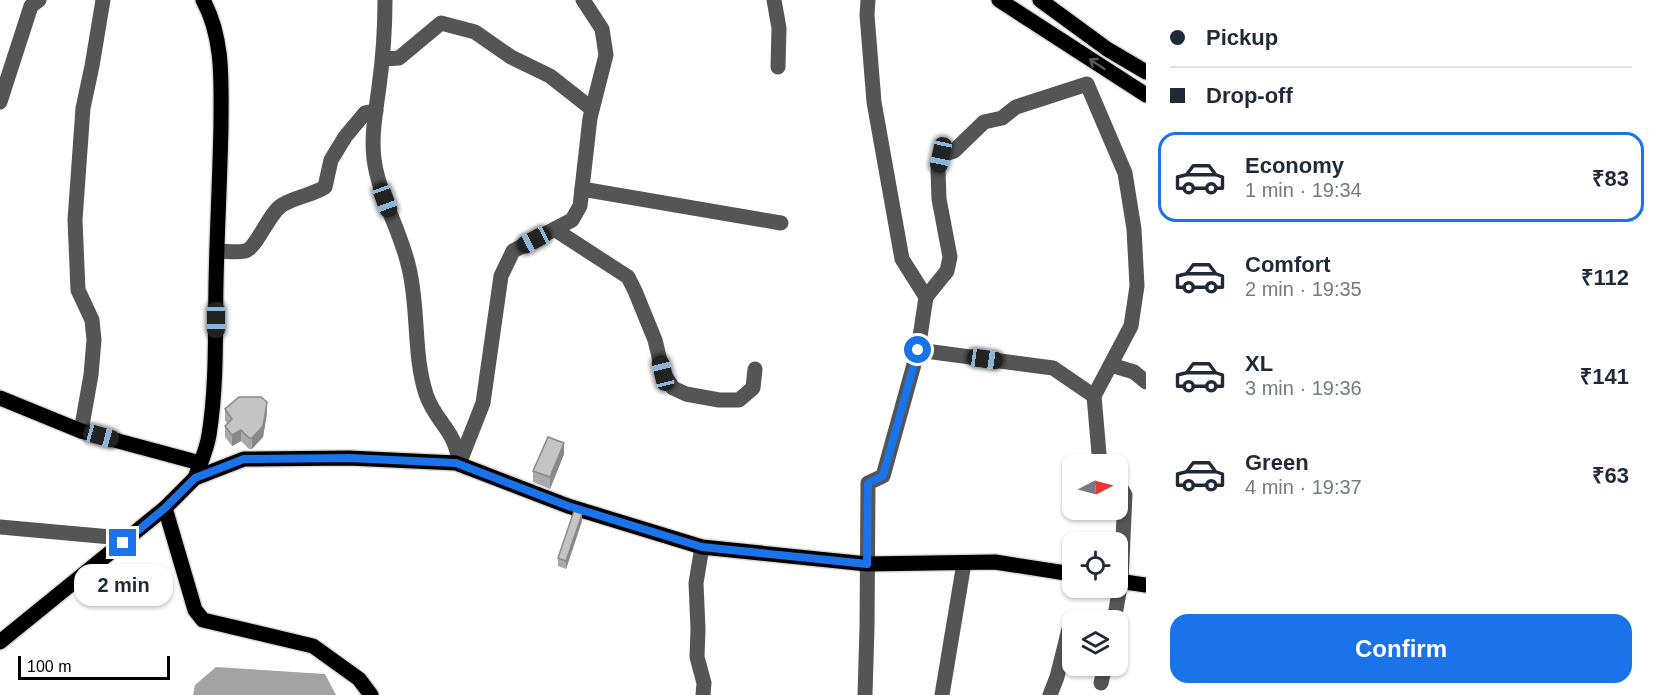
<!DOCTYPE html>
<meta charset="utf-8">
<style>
body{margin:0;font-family:Helvetica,sans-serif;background:#f6f6f7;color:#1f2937;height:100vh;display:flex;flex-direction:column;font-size:22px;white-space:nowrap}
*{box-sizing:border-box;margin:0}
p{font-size:20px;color:#747a83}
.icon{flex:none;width:33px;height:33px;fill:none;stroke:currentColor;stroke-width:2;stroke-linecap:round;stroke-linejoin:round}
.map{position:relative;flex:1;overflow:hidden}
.sheet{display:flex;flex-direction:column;background:#fff;width:510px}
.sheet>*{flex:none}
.top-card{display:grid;align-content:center;height:132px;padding:0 24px;background:#fff}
.needle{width:39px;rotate:84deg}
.tools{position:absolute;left:1062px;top:454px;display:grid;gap:12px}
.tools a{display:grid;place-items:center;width:66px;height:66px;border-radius:12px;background:#fff;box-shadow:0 2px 4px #0004;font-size:30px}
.scale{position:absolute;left:18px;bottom:15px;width:152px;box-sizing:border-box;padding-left:6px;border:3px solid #000;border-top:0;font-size:16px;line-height:21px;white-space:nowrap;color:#000;-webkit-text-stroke:4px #fff;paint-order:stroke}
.end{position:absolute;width:27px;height:27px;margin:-14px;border:8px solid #1a73e8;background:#fff;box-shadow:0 0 0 3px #fff}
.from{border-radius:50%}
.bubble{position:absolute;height:42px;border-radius:18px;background:#fff;box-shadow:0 2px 4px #0004;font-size:20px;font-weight:700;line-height:42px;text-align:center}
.car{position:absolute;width:18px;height:36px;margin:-18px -9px;border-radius:8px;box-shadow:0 0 4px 2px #0007;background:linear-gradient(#222 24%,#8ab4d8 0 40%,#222 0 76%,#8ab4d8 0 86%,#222 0)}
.top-card b{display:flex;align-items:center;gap:21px;height:57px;font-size:22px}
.top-card b+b{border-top:2px solid #e0e1e3}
.top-card i{width:15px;height:15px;background:#1f2937}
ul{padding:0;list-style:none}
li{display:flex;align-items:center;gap:18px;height:90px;margin:0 12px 9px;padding:0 12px;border:3px solid transparent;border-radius:18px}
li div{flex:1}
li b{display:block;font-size:22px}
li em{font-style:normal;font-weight:700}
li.active{border-color:#1a73e8}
li>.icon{width:54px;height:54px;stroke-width:1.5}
.primary-button{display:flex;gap:12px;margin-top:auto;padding:12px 24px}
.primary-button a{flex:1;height:69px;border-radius:18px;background:#1a73e8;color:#fff;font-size:24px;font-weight:700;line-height:69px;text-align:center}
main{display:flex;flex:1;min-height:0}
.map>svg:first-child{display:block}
.water{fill:#a3a3a3}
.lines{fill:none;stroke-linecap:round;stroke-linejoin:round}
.major-casing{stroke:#dbdbdb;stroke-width:18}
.minor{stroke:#555;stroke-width:15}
.major{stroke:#000;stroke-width:15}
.wall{fill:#a9a9a9}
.shaded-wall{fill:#898989}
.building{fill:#c4c4c4;stroke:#898989;stroke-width:1.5}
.oneway{stroke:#595959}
.route{stroke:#1a73e8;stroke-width:8}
</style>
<main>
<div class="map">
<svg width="1146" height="695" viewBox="0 0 1146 695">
<rect width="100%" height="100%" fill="#fff"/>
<!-- water -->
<polygon class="water" points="216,667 325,674 336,695 193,695 195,685"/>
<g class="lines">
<!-- major casing -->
<g class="major-casing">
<g id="major">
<polyline points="999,0 1146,95"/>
<polyline points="1040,0 1107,49 1146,72"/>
<polyline points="0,398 81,431 200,463"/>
<path d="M 195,478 C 200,464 207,449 209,435 C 217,385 215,334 216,284 C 217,231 220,178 221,125 C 221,82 224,39 203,0"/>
<polyline points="165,508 195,610 203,620 313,646 359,679 371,695"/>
<polyline points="1118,581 1146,585"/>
<polyline points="0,642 165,508 195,478 244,459 349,458 456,463 568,506 702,547 867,564 995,562 1072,574"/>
</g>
</g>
<!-- minor -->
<g class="minor">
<path d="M 385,0 C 385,29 383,58 379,87 C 376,110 371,135 374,159 C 379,197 401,231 409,268 C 419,309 413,354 426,394 C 435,422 456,430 459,463"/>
<polyline points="774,0 779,28 778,67"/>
<polyline points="383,59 399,58 441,23 475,32 511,57 550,76 592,109"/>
<polyline points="0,102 31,6 39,0"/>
<polyline points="582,189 781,223"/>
<polyline points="554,229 628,277 635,291 655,340 663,373 673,388 686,394 719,400 739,400 753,388 755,369"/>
<path d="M 217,251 C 226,251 237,253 245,251 C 256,249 269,213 282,205 C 296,197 312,195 325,187 L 331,160 L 345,137 L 365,113 L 376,111"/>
<polyline points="926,297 947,271 950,257 939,199 938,171 941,155 954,151 984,122 1002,118 1016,107 1087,84 1125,173 1134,229 1137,286 1131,326 1094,396 1100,465"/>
<polyline points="918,350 1053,368 1094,396"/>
<polyline points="1111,365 1134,372 1146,382"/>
<polyline points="81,431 91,375 94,340 92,320 78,290 75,220 83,108 92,66 103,0"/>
<polyline points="459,464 483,403 501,276 513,251 572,220 580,206 590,118 606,55 602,29 583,0"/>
<polyline points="0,527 111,537 123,543"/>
<polyline points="702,547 696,583 698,629 697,657 704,683 703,695"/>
<polyline points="1114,621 1121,581 1125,495 1118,483"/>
<polyline points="1101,683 1105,666"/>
<polyline points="865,695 867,627 868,483 883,476 918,350 926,297 902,259 874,102 867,15 868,0"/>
<polyline points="942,695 964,563"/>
<polyline points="1050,695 1057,677 1069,629"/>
</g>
<!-- major -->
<use href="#major" class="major"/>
</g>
<!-- wall -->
<g class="wall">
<polygon points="225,409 267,413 263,437 252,449 249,449 241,441 232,446 225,437 225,426 227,423 225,420"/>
<polygon points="564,454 550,489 533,482 533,471"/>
<polygon points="582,521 566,569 558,566 558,558"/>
</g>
<!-- shaded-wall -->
<g class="shaded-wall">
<polygon points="267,402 267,413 263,437 252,449 252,438"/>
<polygon points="241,430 241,441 232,446 232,435"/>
<polygon points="564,443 564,454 550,489 550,477"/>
<polygon points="582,514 582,521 566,569 566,561"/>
</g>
<!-- building -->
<g class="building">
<polygon points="239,397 261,397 267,402 263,426 252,438 249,438 241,430 232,435 225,426 232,419 225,409"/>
<polygon points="548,437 564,443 550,477 533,471"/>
<polygon points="574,511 582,514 566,561 558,558"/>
</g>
<!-- one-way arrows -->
<defs><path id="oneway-shaft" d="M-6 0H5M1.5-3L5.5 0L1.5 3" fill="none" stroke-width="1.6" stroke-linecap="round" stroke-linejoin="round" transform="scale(1.5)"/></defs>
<use class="oneway" href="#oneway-shaft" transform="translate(1097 64) rotate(-147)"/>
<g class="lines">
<!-- route -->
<polyline class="route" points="123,543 165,508 195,478 244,459 349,458 456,463 568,506 702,547 867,564 868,483 883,476 918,350"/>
</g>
</svg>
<div class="tools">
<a><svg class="needle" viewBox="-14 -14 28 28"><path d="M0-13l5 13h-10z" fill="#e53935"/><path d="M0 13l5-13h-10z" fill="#747a83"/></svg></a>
<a><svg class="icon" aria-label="locate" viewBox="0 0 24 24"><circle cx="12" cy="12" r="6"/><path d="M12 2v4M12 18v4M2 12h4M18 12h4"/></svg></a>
<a><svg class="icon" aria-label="layers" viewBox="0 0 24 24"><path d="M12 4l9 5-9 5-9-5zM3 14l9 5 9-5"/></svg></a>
</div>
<div class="scale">100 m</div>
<i class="end from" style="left:918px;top:350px"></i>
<i class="end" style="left:123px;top:543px"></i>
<div class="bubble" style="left:74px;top:564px;width:99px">2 min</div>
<i class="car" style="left:941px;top:155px;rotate:192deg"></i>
<i class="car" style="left:385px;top:200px;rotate:160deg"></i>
<i class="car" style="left:534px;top:240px;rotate:242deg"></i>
<i class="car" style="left:216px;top:320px;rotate:180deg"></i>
<i class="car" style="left:985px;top:359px;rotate:98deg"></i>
<i class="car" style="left:663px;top:373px;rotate:346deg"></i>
<i class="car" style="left:101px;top:436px;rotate:105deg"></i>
</div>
<section class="sheet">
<div class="top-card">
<b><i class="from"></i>Pickup</b>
<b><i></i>Drop-off</b>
</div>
<ul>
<li class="active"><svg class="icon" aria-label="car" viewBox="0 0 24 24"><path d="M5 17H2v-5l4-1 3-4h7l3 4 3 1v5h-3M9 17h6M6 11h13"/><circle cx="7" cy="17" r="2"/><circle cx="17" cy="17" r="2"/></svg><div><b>Economy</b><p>1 min · 19:34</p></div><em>₹83</em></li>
<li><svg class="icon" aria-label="car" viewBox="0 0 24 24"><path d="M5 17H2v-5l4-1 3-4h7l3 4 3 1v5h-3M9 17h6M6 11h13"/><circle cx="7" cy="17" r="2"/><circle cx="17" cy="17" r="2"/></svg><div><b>Comfort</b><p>2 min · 19:35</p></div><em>₹112</em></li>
<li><svg class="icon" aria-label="car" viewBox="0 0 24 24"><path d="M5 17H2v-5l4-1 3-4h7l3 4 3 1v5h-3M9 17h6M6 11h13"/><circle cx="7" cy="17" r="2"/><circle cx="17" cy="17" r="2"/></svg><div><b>XL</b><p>3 min · 19:36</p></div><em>₹141</em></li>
<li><svg class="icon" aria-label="car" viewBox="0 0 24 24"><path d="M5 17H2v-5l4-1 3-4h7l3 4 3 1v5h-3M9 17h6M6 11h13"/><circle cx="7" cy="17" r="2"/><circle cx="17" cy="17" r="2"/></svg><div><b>Green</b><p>4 min · 19:37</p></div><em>₹63</em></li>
</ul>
<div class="primary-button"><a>Confirm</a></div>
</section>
</main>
